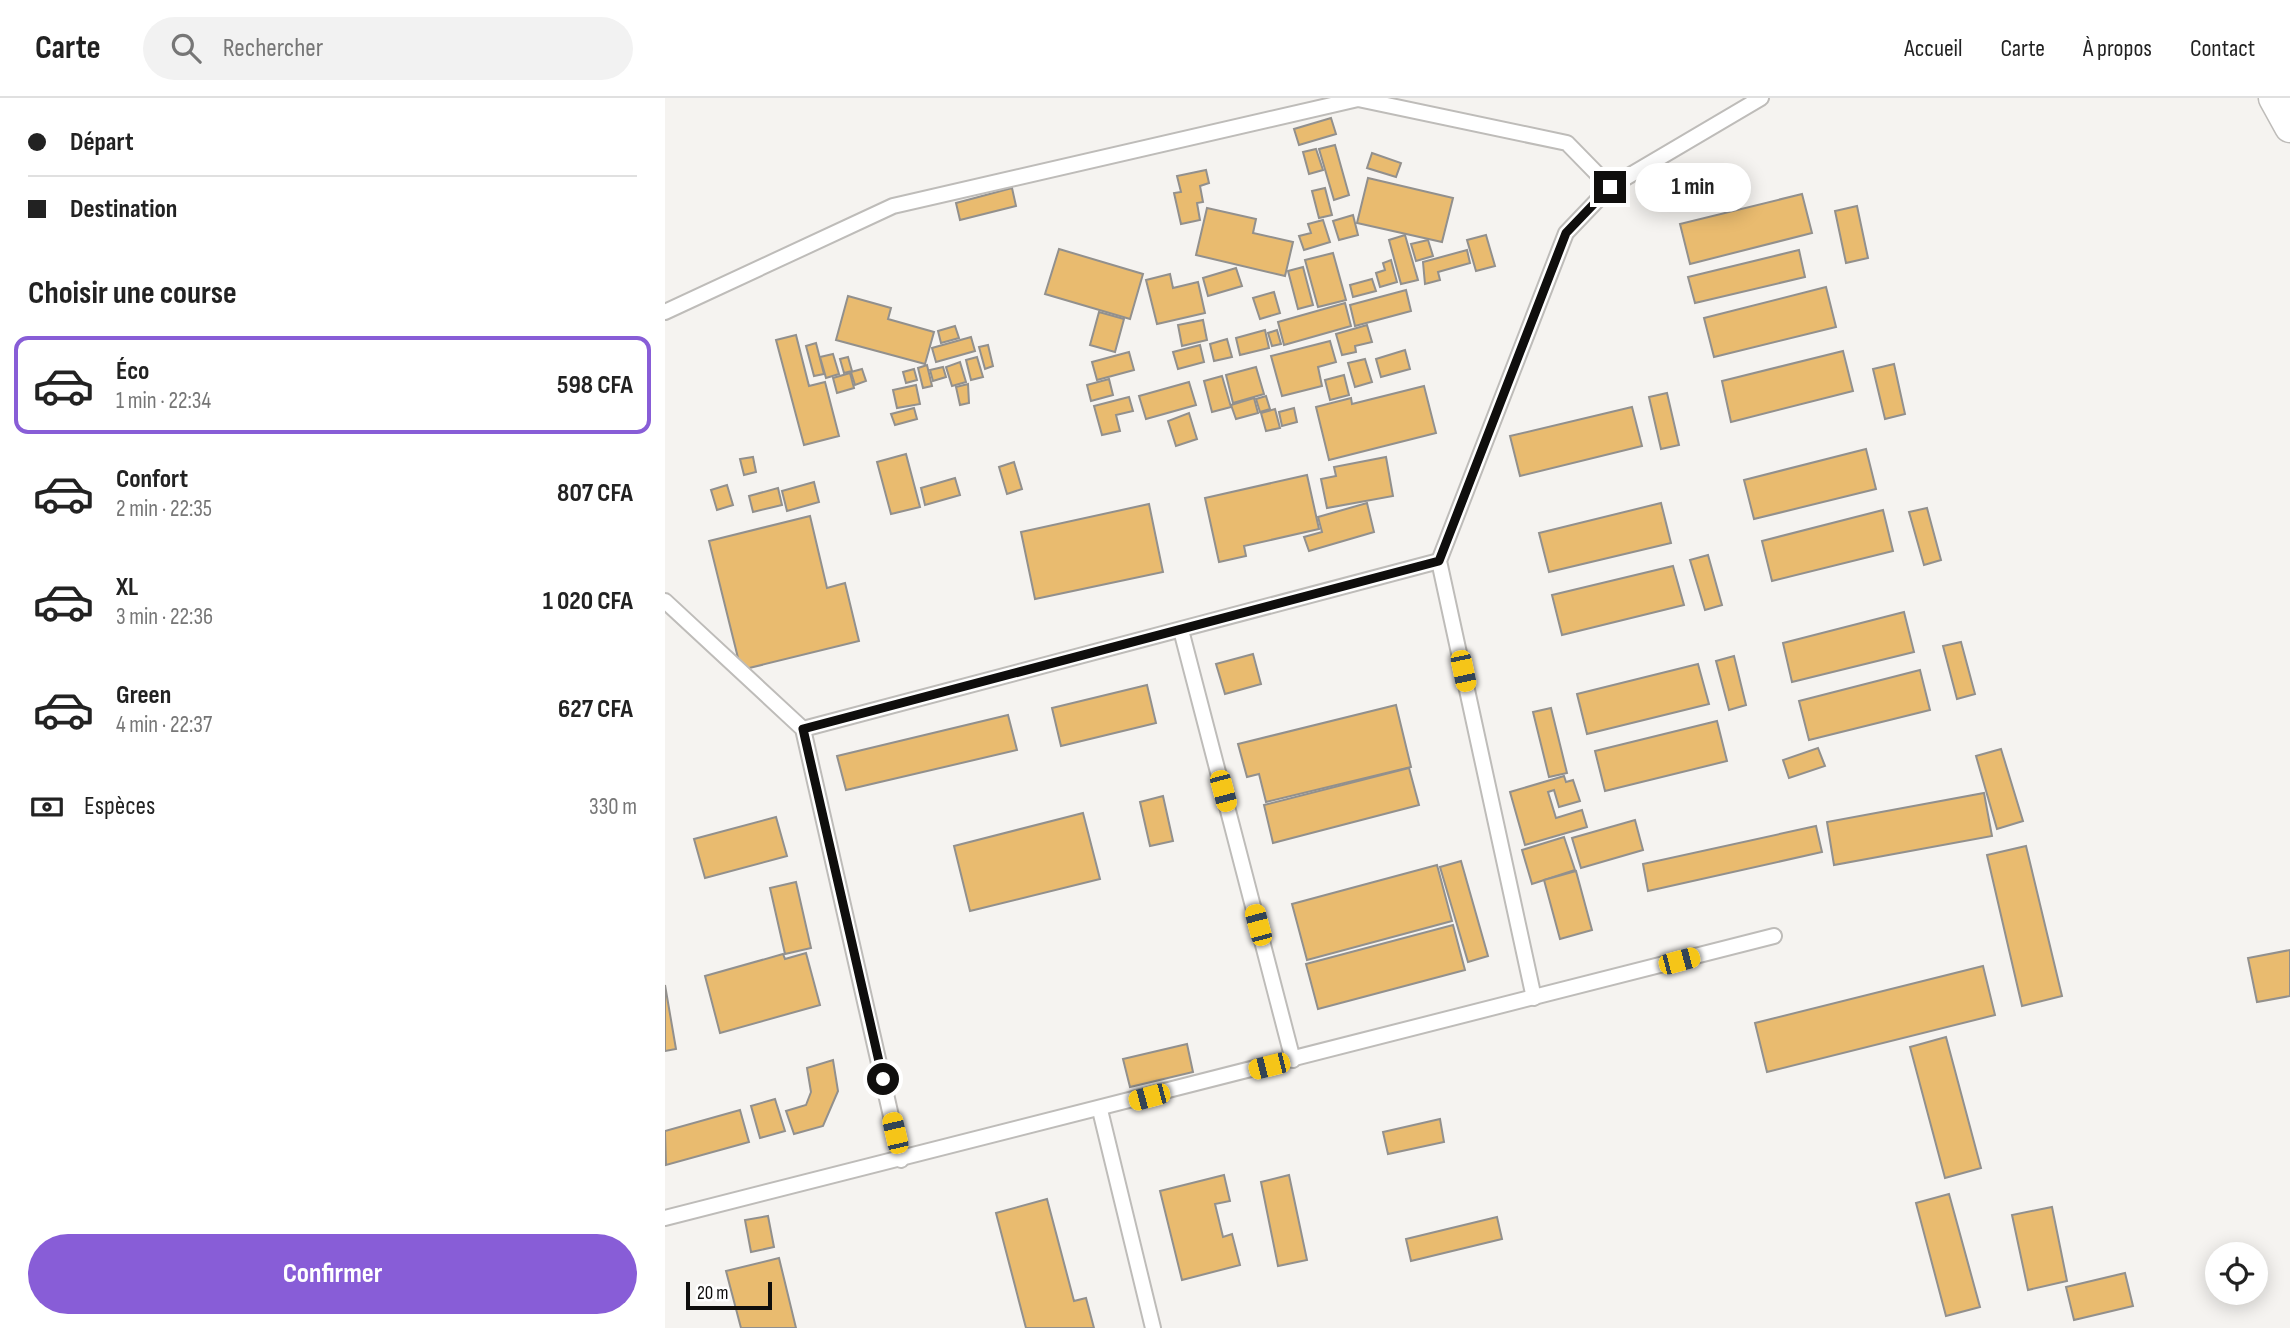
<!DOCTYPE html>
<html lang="fr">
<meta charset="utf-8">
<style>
body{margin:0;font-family:"Sofia Sans Condensed",sans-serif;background:#f2f2f2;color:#222;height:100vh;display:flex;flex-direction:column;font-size:26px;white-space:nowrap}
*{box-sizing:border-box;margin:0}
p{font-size:23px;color:#767676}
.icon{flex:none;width:38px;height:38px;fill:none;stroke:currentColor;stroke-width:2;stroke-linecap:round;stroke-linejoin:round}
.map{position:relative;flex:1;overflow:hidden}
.details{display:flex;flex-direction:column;background:#fff;width:665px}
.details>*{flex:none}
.hud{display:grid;align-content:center;height:154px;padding:0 28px;background:#fff}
.buttons{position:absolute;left:1540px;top:1144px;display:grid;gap:14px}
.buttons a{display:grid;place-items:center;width:63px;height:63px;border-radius:50%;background:#fff;box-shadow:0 4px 18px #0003;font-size:35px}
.scale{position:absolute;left:21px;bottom:18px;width:86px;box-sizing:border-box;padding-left:7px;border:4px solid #0f0e0d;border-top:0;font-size:19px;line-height:24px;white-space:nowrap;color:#0f0e0d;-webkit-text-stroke:5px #fff;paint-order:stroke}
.end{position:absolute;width:32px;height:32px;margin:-16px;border:9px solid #0f0e0d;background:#fff;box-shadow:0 0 0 4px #fff}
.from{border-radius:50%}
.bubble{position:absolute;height:49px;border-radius:24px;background:#fff;box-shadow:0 4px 18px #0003;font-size:23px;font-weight:700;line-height:49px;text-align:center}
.car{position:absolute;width:21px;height:42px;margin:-21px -10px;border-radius:9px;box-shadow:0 0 5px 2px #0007;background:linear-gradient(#f5c518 24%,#345 0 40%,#f5c518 0 76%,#345 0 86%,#f5c518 0)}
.hud b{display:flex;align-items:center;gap:24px;height:66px;font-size:26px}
.hud b+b{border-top:2px solid #e0e0e0}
.hud i{width:18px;height:18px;background:#222}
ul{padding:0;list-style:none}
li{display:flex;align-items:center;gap:21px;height:98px;margin:0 14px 10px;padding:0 14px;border:4px solid transparent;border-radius:14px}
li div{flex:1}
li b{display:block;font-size:26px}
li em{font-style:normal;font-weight:700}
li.selected{border-color:#885dd7}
li>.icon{width:63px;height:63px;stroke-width:1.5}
h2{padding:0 28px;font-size:32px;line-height:84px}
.pay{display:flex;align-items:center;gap:18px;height:77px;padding:0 28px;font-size:26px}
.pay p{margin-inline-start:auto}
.button{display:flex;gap:14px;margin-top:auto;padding:14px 28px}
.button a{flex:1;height:80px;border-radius:42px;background:#885dd7;color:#fff;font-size:28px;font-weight:700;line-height:80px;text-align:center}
header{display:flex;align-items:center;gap:42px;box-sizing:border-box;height:98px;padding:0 35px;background:#fff;border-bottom:2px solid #e0e0e0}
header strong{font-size:33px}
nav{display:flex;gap:38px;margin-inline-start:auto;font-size:24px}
.search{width:490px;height:63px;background:#f2f2f2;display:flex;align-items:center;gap:18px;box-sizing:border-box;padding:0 24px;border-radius:38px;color:#767676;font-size:26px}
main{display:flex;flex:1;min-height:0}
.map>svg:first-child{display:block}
.building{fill:#e9bb6f;stroke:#92908d;stroke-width:2}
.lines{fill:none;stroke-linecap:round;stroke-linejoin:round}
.service-casing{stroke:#bebcb9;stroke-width:18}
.minor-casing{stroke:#bebcb9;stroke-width:33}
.service{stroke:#fff;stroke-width:14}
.minor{stroke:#fff;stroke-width:30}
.route{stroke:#0f0e0d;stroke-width:9}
</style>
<header>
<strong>Carte</strong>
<div class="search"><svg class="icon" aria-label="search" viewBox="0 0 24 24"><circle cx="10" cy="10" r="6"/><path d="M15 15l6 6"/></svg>Rechercher</div>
<nav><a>Accueil</a><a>Carte</a><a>À propos</a><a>Contact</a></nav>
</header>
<main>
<section class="details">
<div class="hud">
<b><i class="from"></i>Départ</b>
<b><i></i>Destination</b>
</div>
<h2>Choisir une course</h2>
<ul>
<li class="selected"><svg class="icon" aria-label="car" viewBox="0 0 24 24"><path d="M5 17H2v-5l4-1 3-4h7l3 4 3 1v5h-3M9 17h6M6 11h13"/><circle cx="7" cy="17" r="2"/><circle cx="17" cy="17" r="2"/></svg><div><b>Éco</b><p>1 min · 22:34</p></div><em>598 CFA</em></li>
<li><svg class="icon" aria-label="car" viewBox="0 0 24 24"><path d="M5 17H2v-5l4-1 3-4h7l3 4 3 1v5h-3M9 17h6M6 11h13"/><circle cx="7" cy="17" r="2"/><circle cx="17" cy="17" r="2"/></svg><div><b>Confort</b><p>2 min · 22:35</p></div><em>807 CFA</em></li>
<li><svg class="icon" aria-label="car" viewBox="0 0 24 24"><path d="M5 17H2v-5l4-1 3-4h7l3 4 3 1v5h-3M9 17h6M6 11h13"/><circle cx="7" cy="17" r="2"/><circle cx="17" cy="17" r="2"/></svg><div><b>XL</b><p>3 min · 22:36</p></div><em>1 020 CFA</em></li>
<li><svg class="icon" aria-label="car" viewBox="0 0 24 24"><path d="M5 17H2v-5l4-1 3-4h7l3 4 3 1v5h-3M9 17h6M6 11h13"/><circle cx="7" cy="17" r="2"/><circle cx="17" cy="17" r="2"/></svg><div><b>Green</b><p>4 min · 22:37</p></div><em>627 CFA</em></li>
</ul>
<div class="pay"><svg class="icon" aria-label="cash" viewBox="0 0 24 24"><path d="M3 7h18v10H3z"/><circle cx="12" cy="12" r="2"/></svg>Espèces<p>330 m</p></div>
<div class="button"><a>Confirmer</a></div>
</section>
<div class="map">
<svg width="1625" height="1230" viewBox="0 0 1625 1230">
<rect width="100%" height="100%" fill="#f5f3f0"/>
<!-- building -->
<g class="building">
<polygon points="666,20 671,36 634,47 629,31"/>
<polygon points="670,47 684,97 669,102 654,51"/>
<polygon points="651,51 658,72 644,76 638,54"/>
<polygon points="707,55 736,65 731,79 702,70"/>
<polygon points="541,72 544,85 535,88 538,104 532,105 535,122 516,126 509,95 516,94 512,78"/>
<polygon points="703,80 788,100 777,144 692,125"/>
<polygon points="347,90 351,108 295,122 291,105"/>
<polygon points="660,90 667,117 654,120 647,93"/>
<polygon points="1137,96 1147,135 1025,166 1015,126"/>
<polygon points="1192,108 1203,160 1181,165 1170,113"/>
<polygon points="542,110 591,121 588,135 628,144 620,178 531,157"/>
<polygon points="688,117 693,137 674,142 668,123"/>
<polygon points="658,122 665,144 639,152 634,138 646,135 643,126"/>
<polygon points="740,137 753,182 736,186 724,142"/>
<polygon points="821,137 830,168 811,173 802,142"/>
<polygon points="763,142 768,158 751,163 746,146"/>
<polygon points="394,151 478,176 465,221 380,196"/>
<polygon points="802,152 805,165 773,174 775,182 760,186 758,164"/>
<polygon points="1134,152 1140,179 1030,205 1023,179"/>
<polygon points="668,155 681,202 653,209 640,162"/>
<polygon points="726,162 732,184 715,189 711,175 720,172 718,165"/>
<polygon points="638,169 648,207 633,211 623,173"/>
<polygon points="571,170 577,188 543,198 538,180"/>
<polygon points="505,176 508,190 533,184 540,215 492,226 481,182"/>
<polygon points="707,181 711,193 688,199 685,187"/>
<polygon points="1161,189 1171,229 1049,259 1039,220"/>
<polygon points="741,192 746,213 690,228 685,207"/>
<polygon points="609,194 615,215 595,221 588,200"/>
<polygon points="183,198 226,210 223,221 269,234 260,266 171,242"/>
<polygon points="680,205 686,228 619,247 613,224"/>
<polygon points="434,214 459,221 450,254 425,247"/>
<polygon points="538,222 542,242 517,248 513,227"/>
<polygon points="702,227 707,244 690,248 691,254 677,257 671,236"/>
<polygon points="290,228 294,240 276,245 273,233"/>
<polygon points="600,232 604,250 575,257 571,240"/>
<polygon points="612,232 616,246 607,248 603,235"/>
<polygon points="131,237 144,288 160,284 174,338 139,347 111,242"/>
<polygon points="306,239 310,253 271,264 267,250"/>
<polygon points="562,241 567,259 549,263 545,246"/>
<polygon points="665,243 671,264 653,269 657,288 617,298 606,258"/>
<polygon points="151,245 159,276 149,278 141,248"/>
<polygon points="323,247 328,268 320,271 314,249"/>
<polygon points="535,247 539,264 513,271 508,254"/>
<polygon points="740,252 745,271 716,279 711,261"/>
<polygon points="1178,253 1188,293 1066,324 1057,283"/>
<polygon points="464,254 469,272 432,282 427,264"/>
<polygon points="168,256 174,276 161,280 155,259"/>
<polygon points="183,259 187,273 179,275 175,261"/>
<polygon points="312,259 318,279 306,282 301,262"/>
<polygon points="700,261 707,284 690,289 683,265"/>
<polygon points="295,264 301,284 287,288 281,269"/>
<polygon points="1229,266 1240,316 1220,321 1208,271"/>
<polygon points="262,267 267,288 258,290 253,270"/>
<polygon points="278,269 281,279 268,283 265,272"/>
<polygon points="591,269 599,296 568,305 561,277"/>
<polygon points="197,271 201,283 190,287 186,274"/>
<polygon points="249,271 252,282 241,285 238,274"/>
<polygon points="185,275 189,290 172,295 168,280"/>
<polygon points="679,277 684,297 665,302 660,282"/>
<polygon points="557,278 566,309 547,314 539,283"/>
<polygon points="444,281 448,297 426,303 422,287"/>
<polygon points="524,284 531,307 481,321 474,298"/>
<polygon points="303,286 304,305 295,307 291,289"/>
<polygon points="251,287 255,306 232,310 228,292"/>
<polygon points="759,288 771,335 664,362 651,309 686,300 687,306"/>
<polygon points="1002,295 1014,347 996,351 984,299"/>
<polygon points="601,298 605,311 595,314 591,301"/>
<polygon points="464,299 468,313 451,317 455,333 437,337 429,308"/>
<polygon points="589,300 593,315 571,321 566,307"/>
<polygon points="967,309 977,348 855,378 845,338"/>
<polygon points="249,310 252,321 230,327 226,316"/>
<polygon points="629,310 632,324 617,328 614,314"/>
<polygon points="610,311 615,330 601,333 596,315"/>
<polygon points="524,315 532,341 511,348 503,323"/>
<polygon points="1201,351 1211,391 1089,421 1079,382"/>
<polygon points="241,356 255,409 226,416 212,364"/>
<polygon points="88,359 91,374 79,377 75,361"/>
<polygon points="721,359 728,398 662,410 656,381 671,378 669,369"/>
<polygon points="349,364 357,391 342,396 334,369"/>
<polygon points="642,377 654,431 579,448 581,458 554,464 540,400"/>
<polygon points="290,380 295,397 260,407 256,390"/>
<polygon points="149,384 154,404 122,413 117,393"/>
<polygon points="62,387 68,407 52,412 46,392"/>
<polygon points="113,390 117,407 88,414 84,398"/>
<polygon points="702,405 709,434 644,453 639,439 657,434 653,419"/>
<polygon points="996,405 1006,445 884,474 874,435"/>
<polygon points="484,406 498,474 370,501 356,434"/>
<polygon points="1262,410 1276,462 1259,467 1244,414"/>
<polygon points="1218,412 1228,453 1107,483 1097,443"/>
<polygon points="145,418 162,490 180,485 194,543 76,572 44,443"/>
<polygon points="1043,457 1057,507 1040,512 1025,462"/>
<polygon points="1008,468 1019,507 897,537 887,497"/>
<polygon points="1239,514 1249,554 1127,584 1118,545"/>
<polygon points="1296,544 1310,596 1292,601 1278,548"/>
<polygon points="588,556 596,586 560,596 551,566"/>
<polygon points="1069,558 1081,607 1064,612 1051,563"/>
<polygon points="1033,566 1044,606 922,636 912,596"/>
<polygon points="1255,572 1265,612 1144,642 1134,603"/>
<polygon points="482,587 491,625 396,648 387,610"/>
<polygon points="731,607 746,669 601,704 594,676 582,679 573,646"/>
<polygon points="886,610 902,675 884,679 868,614"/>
<polygon points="343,617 352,652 181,692 172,658"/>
<polygon points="1052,623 1062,663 940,693 930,653"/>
<polygon points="1153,650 1160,668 1124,680 1118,662"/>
<polygon points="1336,651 1358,723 1332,731 1311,658"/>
<polygon points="744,670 754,707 608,745 599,707"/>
<polygon points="899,678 901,684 908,682 915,703 894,709 889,692 883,694 891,720 917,712 922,729 860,747 845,694"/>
<polygon points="1319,695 1327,738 1169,767 1162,724"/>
<polygon points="498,698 508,743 485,748 475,704"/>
<polygon points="418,715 435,781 305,813 289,748"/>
<polygon points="111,719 122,758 40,780 29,741"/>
<polygon points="970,722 978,752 916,770 907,740"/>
<polygon points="1151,728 1157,754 983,793 978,766"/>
<polygon points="899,739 910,772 867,786 857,752"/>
<polygon points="1361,748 1397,898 1357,908 1322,757"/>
<polygon points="796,763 823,858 803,864 775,769"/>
<polygon points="772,767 787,823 642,862 627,806"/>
<polygon points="911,773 927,832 895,841 879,782"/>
<polygon points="131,784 146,850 120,856 105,790"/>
<polygon points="788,827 800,872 653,911 641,866"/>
<polygon points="1625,852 1625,898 1592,904 1583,860"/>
<polygon points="141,855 155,907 55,935 40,878 118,856 120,861"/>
<polygon points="1318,868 1330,917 1102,974 1090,925"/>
<polygon points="0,887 11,951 0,953"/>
<polygon points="1281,939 1316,1070 1280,1080 1245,949"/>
<polygon points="522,946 528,974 465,989 458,961"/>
<polygon points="168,962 173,993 158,1028 129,1036 121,1013 141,1007 146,994 142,970"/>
<polygon points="110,1001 120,1033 95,1040 86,1008"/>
<polygon points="75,1012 84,1044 1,1067 0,1033"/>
<polygon points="775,1021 779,1044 723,1056 718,1034"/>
<polygon points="559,1077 565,1103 550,1106 558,1139 567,1136 575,1167 517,1182 495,1093"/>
<polygon points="624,1077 642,1162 613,1168 596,1084"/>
<polygon points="1284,1096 1315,1209 1281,1218 1251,1105"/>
<polygon points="382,1101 409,1203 421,1200 429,1230 361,1230 331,1115"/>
<polygon points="1387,1109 1402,1183 1363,1192 1347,1117"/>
<polygon points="103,1118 109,1149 86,1154 80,1122"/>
<polygon points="832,1119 837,1141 746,1163 741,1141"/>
<polygon points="114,1160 131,1230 76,1230 61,1173"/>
<polygon points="1460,1175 1468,1208 1409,1222 1401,1189"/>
</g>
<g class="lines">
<!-- service casing -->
<g class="service-casing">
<g id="service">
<polyline points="0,214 228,108 693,1 902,45 945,89"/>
<polyline points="0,503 138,631 236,1062"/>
<polyline points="516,532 628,962"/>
<polyline points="138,631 774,463"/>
<polyline points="869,900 774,463 901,135 945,89 1096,0"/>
<polyline points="435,1012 488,1230"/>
<polyline points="0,1120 1109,838"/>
</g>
</g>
<!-- minor casing -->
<g class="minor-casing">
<polyline id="minor" points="1609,0 1625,29"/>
</g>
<!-- service -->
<use href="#service" class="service"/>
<!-- minor -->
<use href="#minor" class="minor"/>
</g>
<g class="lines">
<!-- route -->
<polyline class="route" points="218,981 138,631 774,463 901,135 945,89"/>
</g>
</svg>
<div class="buttons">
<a><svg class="icon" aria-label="locate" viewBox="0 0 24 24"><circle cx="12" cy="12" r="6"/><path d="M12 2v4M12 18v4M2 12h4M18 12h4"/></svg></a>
</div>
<div class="scale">20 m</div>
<i class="end from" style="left:218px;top:981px"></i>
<i class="end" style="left:945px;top:89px"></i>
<div class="bubble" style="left:970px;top:65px;width:116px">1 min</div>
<i class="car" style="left:798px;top:573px;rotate:168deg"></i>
<i class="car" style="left:558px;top:693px;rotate:165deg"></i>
<i class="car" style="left:593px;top:827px;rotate:345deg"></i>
<i class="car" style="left:1014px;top:863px;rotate:75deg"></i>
<i class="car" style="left:604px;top:968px;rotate:256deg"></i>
<i class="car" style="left:484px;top:999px;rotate:255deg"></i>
<i class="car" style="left:230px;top:1035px;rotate:347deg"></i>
</div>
</main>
